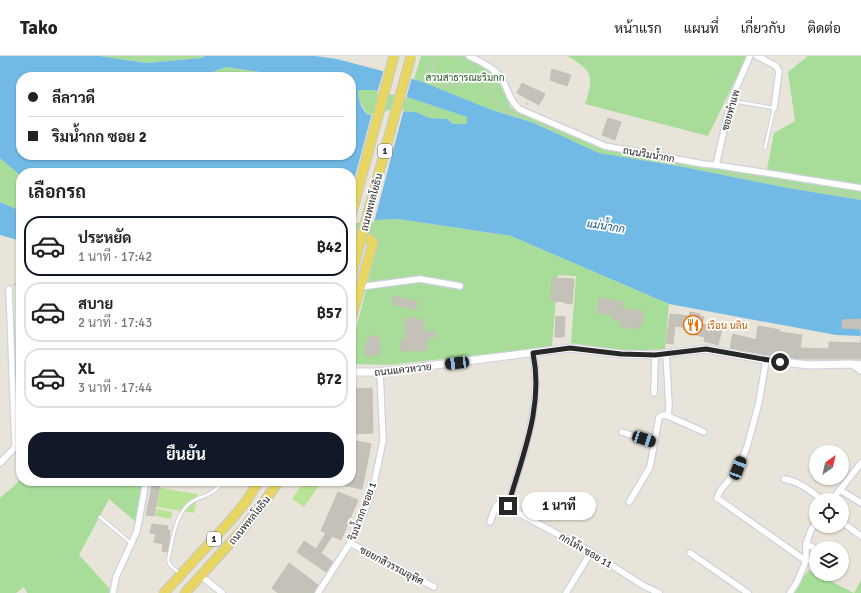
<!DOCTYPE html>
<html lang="th">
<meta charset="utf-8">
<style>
body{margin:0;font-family:Signika,Sarabun,sans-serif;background:#f6f6f6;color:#222;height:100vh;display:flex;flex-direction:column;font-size:15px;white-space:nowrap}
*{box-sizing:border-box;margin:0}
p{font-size:13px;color:#767676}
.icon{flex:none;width:22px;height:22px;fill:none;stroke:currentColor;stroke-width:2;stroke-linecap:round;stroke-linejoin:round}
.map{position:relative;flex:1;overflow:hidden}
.panel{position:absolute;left:16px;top:112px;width:340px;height:318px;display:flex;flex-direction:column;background:#fff;border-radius:16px;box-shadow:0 1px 3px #0004}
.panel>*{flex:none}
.banner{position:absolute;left:16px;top:16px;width:340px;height:88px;border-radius:16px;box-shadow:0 1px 3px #0004;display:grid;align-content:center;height:88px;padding:0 12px;background:#fff}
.needle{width:26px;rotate:34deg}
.tools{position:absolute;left:809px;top:389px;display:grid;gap:8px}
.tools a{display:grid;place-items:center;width:40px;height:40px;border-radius:50%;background:#fff;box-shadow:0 1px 3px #0004;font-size:20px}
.end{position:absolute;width:18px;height:18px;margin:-9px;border:5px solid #272727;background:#fff;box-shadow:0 0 0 2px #fff}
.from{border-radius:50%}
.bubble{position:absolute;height:28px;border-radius:14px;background:#fff;box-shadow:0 1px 3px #0004;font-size:13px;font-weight:700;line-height:28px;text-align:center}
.car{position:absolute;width:12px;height:24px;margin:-12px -6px;border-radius:5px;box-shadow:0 0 3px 1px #0007;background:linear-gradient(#222 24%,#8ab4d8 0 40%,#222 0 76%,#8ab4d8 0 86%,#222 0)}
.banner b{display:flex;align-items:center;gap:14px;height:38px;font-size:15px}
.banner b+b{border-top:1px solid #e0e0e0}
.banner i{width:10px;height:10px;background:#222}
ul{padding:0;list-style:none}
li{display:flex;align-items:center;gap:12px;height:60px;margin:0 8px 6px;padding:0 4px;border:2px solid #e0e0e0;border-radius:16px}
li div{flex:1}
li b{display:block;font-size:15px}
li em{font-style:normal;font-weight:700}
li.on{border-color:#111827}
li>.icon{width:36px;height:36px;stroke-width:1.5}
h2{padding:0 12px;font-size:18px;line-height:48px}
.primary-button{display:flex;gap:8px;margin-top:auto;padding:8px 12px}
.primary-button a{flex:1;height:46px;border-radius:16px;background:#111827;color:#fff;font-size:16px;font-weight:700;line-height:46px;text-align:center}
header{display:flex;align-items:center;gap:24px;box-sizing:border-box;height:56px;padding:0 20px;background:#fff;border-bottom:1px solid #e0e0e0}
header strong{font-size:19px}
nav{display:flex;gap:22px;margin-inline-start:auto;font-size:14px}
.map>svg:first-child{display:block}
.green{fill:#a8dd99}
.pitch{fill:#bae495}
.water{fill:#72bae6;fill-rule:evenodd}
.pier{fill:#e9e4d9}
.building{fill:#c4c1b9;stroke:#c4c0b4}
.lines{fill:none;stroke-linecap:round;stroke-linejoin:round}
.service-casing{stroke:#cfd0e0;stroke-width:4.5}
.minor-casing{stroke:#cfd0e0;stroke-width:8}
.tertiary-casing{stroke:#cfd0e0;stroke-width:9}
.primary-casing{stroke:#c7c7c7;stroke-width:11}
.path{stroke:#c7c7c7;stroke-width:1.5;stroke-dasharray:3 2;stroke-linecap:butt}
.service{stroke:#fff;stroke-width:2.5}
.minor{stroke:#fff;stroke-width:5.5}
.tertiary{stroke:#fff;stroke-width:7}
.primary{stroke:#e7d661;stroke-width:9}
.primary-bridge-casing{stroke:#c7c7c7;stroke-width:11;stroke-linecap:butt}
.primary-bridge{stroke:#e7d661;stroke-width:9}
.route{stroke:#272727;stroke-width:5}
.labels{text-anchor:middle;stroke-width:3.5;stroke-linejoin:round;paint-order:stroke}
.shield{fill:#fff;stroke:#686868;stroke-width:1}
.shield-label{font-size:9px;font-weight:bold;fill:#272727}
.park-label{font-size:10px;fill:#245e1d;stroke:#fff}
.street-label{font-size:10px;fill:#272727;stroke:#fff}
.food-label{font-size:10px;fill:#c56008;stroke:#fff;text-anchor:start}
.water-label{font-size:11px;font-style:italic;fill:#15578d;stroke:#fff}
</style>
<header>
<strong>Tako</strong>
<nav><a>หน้าแรก</a><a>แผนที่</a><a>เกี่ยวกับ</a><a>ติดต่อ</a></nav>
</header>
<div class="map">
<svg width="861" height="537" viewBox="0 0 861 537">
<rect width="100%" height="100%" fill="#e9e4d9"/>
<!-- green -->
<g class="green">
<polygon points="99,0 205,0 201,2 147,7"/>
<polygon points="421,0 469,0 493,13 511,52 602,93 716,109 766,118 774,77 795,65 788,16 808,0 861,0 861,144 788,132 684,111 599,97 534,67 492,54 414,23"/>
<path d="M 567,0 L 747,0 L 708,80 L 585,48 C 588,39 593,26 588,16 C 585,11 573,3 567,0 Z"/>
<polygon points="226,11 267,17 280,21 199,21"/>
<polygon points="358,34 371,34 395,37 467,61 467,69 453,68 447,63 429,62 416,56 395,55 368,59 358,43"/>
<polygon points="0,102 21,120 21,155 0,146"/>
<polygon points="398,163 511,180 669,248 665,293 630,295 571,287 576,220 558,219 552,290 524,294 388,309 351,308 351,293 378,186 369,178 351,173 351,165"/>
<polygon points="21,422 21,425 144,425 137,467 109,443 79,499 110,533 110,537 27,537 24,531 16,537 0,537 0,442 16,428"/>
<polygon points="809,514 854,537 861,524 861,537 791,537"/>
</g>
<!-- pitch -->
<g class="pitch">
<polygon points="304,425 316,425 320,428 304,451 292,443"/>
<polygon points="160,432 198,438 194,457 157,451"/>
<polygon points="157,453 172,456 171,463 155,460"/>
</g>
<!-- water -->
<g class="water">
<path d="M 0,0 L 99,0 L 147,7 L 201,2 L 205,0 L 315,0 L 337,3 L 420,25 L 492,54 L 534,67 L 599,97 L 684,111 L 788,132 L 861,144 L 861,280 L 836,279 L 669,248 L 511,180 L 398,163 L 351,165 L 351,117 L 21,117 L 21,120 L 0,102 ZM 226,11 L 267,17 L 280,21 L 351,21 L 351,47 L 354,58 L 351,63 L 351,99 L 21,99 L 21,21 L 199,21 ZM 358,34 L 371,34 L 395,37 L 467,61 L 467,68 L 453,68 L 447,63 L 429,62 L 416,56 L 395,55 L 379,59 L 368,59 C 361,52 358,44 358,34 Z"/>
<polygon points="0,146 21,155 21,185 0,179"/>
</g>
<!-- pier -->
<g class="pier">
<polygon points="384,13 412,21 406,43 395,39 377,37"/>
<polygon points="395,53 404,53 374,166 351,167 351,135 372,57 378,57"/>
</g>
<!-- building -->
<g class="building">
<polygon points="552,13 571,19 567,30 550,24"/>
<polygon points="522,27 545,38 539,49 517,37"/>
<polygon points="608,62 621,66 615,84 602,79"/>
<polygon points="552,222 574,223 572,248 565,247 565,246 551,245"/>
<polygon points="394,240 418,246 416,254 392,248"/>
<polygon points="599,242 623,246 622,253 643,255 642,269 638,269 637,273 621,271 622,265 613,264 613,259 597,257"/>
<polygon points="690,256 700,258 700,260 704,261 702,268 722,273 718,289 704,285 705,281 686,277 687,272 675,270 673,288 666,287 670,258 689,260"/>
<polygon points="556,260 565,261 564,281 555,281"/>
<polygon points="405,262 416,262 416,264 423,263 425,276 435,275 436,281 427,282 427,294 401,295 400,284 406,284"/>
<polygon points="861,263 861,273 842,272 842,264"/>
<polygon points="758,270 780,274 780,276 802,279 800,292 829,293 829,286 861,287 861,303 801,303 767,299 730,292 733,278 756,284"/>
<polygon points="369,279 380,282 378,291 381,291 379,299 374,298 373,300 364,298"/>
<polygon points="372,332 373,377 352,378 352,333"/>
<polygon points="352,384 371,388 362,433 337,428 337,425 351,425 351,391"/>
<polygon points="153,425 161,425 154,460 146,459"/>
<polygon points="338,436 358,444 341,484 332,480 321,497 333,506 326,516 297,496 304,485 316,493 326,477 321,475"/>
<polygon points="152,468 168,470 167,474 170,474 169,480 170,480 167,496 162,495 163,488 154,486 156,478 150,477"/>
<polygon points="289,507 318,529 314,537 278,537 272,532"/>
</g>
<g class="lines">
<!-- service casing -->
<g class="service-casing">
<g id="service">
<polyline points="732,45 774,52 765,92"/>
<polyline points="100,461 132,488"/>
<path d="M 179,517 L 170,509 L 168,504 C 173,485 174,456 193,445 C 197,442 203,441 207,439 C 214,436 219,431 223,425"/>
</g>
</g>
<!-- minor casing -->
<g class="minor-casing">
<g id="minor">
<path d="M 469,0 C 479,5 491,10 498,18 C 508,28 506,41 519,53 L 605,90 L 703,108 L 716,109 L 861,132"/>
<polyline points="757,0 776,10 779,15 774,52"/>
<polyline points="716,109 731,44 750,0"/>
<polyline points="360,231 420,223 460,230"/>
<polyline points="9,233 15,391"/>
<path d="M 533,297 C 543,352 522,399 508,450 L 511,453 L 591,496 L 644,530 L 659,537"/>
<polyline points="766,304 759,346 747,391 738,413 720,435 717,442 806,505"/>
<polyline points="851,308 861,315"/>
<polyline points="654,337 655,299"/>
<polyline points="668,360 704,376"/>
<polyline points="622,376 655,387"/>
<polyline points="0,407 21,385"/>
<path d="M 784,423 C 801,426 809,434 822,444"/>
<polyline points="840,434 861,447"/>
<polyline points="832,444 861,407"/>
<polyline points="629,446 650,411 659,361 663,359 668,360 669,349 666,298"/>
<polyline points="490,466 496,450 498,448 508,449"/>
<polyline points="842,466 861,480"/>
<polyline points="350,487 434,531"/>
<polyline points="806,488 816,493"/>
<polyline points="690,497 748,537"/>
<polyline points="842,508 844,510"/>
<polyline points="201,520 222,537"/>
<polyline points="113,537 116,521 137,475 146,425"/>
<polyline points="318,537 350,487 361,465 373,433 383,384 380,316"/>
<polyline points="566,537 591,496"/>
<polyline points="790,537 797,526 806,505 806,488 811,474 816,466"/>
</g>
</g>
<!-- tertiary casing -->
<g class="tertiary-casing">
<polyline id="tertiary" points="351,315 354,316 380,316 570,292 621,298 655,299 706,293 766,304 809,309 851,308 861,309"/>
</g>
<!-- primary casing -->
<g class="primary-casing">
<g id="primary">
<polyline points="351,160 394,0"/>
<path d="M 351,178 C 358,180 369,180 373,187 L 351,263"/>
<polyline points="351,222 359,190"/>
<polyline points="164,537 230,465 245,447 259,425"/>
<polyline points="185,537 243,473 264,446 279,425"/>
</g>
</g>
<!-- path -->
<g class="path">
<path d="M 433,0 C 428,5 423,17 429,24 C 431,27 436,29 439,31 C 478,28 479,14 501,54 L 525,63"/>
<path d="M 439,0 L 433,8 C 433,16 434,22 443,26 L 458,17 L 476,11"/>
<polyline points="454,0 464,5"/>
<polyline points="505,47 507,51 513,56"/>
<polyline points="526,49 528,43"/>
<polyline points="724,117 861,141"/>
<polyline points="13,229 21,227"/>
<polyline points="861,287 861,273"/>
</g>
<!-- service -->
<use href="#service" class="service"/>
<!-- minor -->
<use href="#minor" class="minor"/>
<!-- tertiary -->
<use href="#tertiary" class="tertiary"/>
<!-- primary -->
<use href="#primary" class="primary"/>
<!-- primary-bridge casing -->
<g class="primary-bridge-casing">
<polyline id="primary-bridge" points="359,190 411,0"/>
</g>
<!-- primary-bridge -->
<use href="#primary-bridge" class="primary-bridge"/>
</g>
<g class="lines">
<!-- route -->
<path class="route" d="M 508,450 C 522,400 544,351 533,297 L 570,292 L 621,298 L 655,299 L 706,293 L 780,306"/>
</g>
<!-- icons -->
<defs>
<g id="restaurant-ring" transform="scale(1)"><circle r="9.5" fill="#fff" stroke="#e8710a" stroke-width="1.5"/><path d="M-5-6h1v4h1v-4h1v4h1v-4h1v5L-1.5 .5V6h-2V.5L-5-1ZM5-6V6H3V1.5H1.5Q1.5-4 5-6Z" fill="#e8710a"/></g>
</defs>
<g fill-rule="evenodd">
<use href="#restaurant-ring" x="693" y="269"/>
</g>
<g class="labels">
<!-- shield labels -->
<g class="shield">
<rect x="378" y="88" width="14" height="14" rx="3"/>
<rect x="207" y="476" width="14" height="14" rx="3"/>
</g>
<g class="shield-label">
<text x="385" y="98">1</text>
<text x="214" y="486">1</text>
</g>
<!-- park labels -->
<g class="park-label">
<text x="465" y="25">สวนสาธารณะริมกก</text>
</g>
<!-- street labels -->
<g class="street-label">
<text transform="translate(730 54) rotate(-74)" y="4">ซอยทำแพ</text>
<text transform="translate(649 98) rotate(10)" y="4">ถนนริมน้ำกก</text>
<text transform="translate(371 146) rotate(-75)" y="4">ถนนพหลโยธิน</text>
<text transform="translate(403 313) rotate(-6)" y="4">ถนนแควหวาย</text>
<text transform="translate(362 455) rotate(-70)" y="4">ริมน้ำกก ซอย 1</text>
<text transform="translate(249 464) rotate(-51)" y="4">ถนนพหลโยธิน</text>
<text transform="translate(586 494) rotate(30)" y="4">กกโท้ง ซอย 11</text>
<text transform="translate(392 509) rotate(28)" y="4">ซอยกสิวรรณอุทิศ</text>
</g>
<!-- food labels -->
<g class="food-label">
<text x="707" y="273">เรือน นลิน</text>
</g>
<!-- water labels -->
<g class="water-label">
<text transform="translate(606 170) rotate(9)" y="4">แม่น้ำกก</text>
</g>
</g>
</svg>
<div class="tools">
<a><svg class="needle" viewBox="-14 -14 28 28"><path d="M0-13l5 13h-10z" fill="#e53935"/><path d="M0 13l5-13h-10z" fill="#767676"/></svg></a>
<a><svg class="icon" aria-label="locate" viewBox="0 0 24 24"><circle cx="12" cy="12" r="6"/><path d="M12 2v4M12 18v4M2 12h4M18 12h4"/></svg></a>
<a><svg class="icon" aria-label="layers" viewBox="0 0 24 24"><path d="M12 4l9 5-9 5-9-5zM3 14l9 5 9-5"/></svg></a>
</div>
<i class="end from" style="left:780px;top:306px"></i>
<i class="end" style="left:508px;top:450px"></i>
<div class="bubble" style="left:522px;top:436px;width:74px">1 นาที</div>
<i class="car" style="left:457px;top:307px;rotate:263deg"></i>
<i class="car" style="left:644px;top:383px;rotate:108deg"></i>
<i class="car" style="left:738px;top:412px;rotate:21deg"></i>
<div class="banner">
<b><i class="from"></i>ลีลาวดี</b>
<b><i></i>ริมน้ำกก ซอย 2</b>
</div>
<section class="panel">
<h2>เลือกรถ</h2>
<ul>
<li class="on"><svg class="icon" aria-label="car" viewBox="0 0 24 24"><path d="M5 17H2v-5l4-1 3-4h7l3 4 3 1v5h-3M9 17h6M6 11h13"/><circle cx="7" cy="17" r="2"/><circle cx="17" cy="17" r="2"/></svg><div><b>ประหยัด</b><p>1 นาที · 17:42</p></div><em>฿42</em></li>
<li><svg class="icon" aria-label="car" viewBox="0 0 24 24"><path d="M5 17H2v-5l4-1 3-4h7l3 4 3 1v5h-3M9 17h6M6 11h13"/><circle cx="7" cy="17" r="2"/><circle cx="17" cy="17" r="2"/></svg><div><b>สบาย</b><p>2 นาที · 17:43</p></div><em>฿57</em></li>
<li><svg class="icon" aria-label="car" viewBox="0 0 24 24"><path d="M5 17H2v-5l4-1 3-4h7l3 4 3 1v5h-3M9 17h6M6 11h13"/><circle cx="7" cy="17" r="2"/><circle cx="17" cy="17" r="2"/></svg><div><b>XL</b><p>3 นาที · 17:44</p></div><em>฿72</em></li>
</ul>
<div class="primary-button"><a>ยืนยัน</a></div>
</section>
</div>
